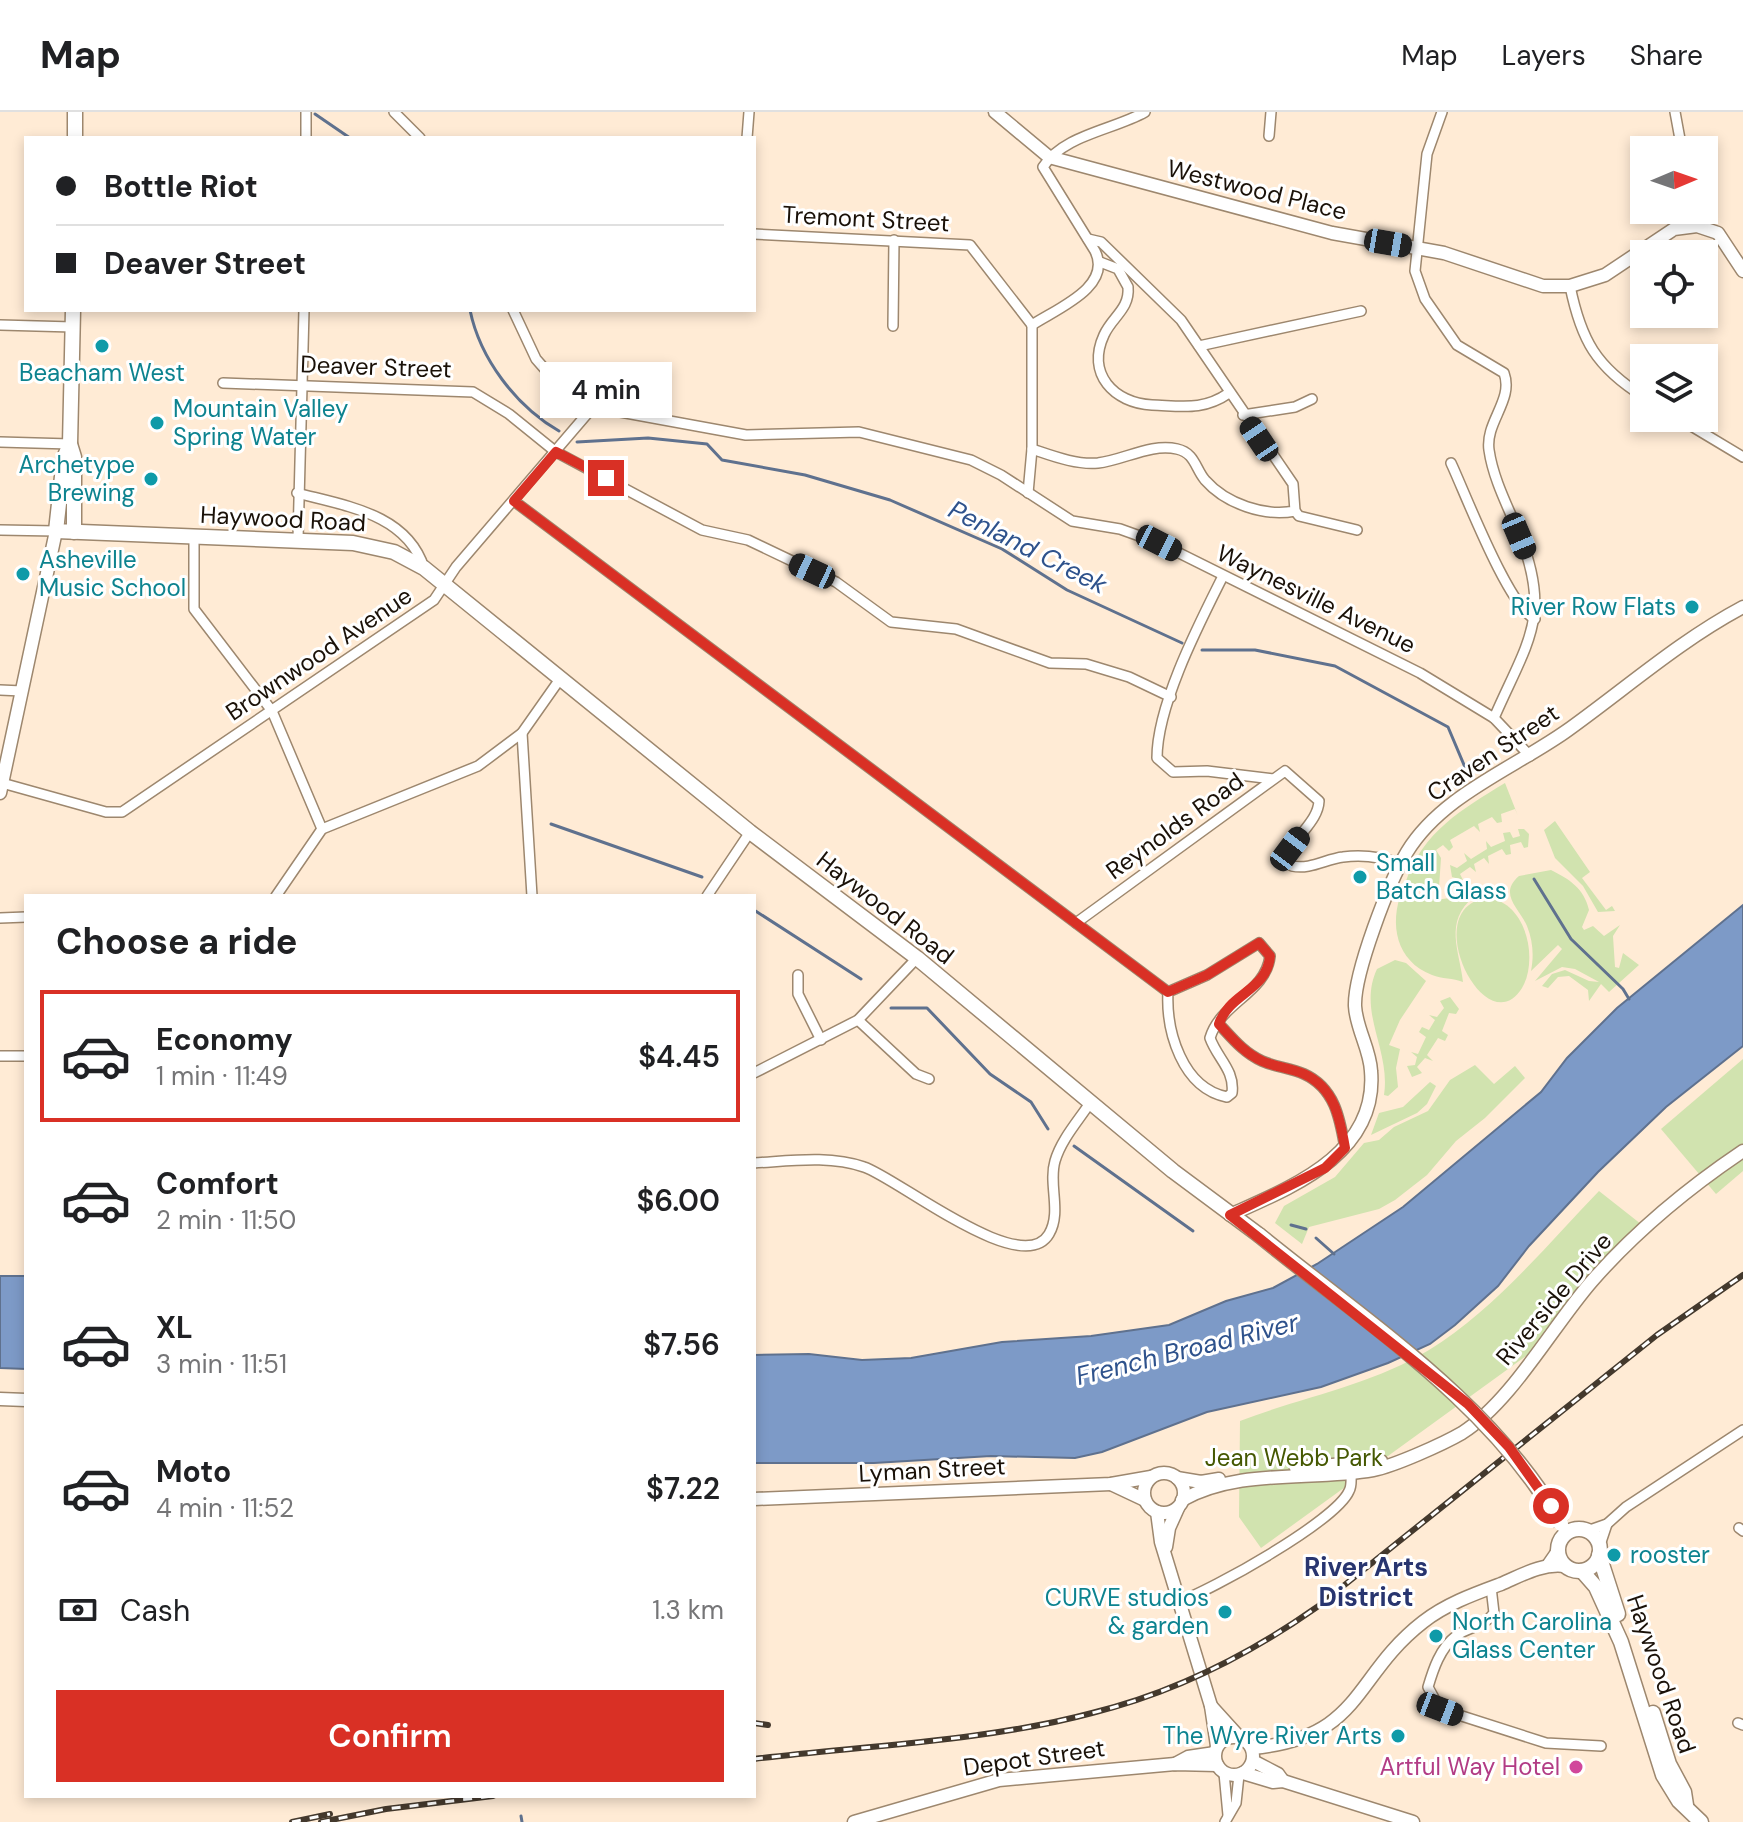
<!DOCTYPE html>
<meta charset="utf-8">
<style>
body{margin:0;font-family:"DM Sans",sans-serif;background:#f6f6f6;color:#202124;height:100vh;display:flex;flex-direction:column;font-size:30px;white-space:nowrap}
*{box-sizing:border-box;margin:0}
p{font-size:26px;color:#757577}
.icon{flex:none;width:44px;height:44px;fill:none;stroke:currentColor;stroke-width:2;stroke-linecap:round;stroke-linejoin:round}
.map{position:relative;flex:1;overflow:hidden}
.panel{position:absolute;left:24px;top:782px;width:732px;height:904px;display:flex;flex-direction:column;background:#fff;border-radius:0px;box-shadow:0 4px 12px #0003}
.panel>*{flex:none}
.top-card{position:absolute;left:24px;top:24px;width:732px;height:176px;border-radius:0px;box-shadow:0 4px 12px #0003;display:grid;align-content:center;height:176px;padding:0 32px;background:#fff}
.needle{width:52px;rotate:88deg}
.tools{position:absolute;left:1630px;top:24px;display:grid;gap:16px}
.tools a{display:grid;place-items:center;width:88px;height:88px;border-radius:0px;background:#fff;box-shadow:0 4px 12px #0003;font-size:40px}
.end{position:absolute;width:36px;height:36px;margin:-18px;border:10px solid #d93025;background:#fff;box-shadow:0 0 0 4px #fff}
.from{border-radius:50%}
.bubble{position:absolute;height:56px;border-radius:0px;background:#fff;box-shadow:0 4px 12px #0003;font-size:26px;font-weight:600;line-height:56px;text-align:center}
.car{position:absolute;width:24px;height:48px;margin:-24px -12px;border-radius:10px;box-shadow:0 0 6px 2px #0007;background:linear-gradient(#222 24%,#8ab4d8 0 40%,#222 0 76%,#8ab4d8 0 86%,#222 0)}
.top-card b{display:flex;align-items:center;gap:28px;height:76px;font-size:30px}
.top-card b+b{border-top:2px solid #e0e0e0}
.top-card i{width:20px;height:20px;background:#202124}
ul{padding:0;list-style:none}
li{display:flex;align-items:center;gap:24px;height:132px;margin:0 16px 12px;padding:0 16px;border:4px solid transparent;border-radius:0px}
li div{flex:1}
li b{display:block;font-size:30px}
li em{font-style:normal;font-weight:600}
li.current{border-color:#d93025}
li>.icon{width:72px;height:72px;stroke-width:1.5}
h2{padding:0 32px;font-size:36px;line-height:96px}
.pay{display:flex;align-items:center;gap:20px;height:88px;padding:0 32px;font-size:30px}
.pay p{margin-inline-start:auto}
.primary-button{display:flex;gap:16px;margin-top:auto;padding:16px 32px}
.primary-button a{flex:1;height:92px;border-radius:0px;background:#d93025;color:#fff;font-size:32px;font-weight:600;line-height:92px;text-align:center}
header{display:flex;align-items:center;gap:48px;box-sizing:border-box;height:112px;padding:0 40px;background:#fff;border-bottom:2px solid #e0e0e0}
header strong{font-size:38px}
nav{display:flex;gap:44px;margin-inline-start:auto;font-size:28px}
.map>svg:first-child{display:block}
.green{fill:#d1e3af}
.water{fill:#7d9ac7;stroke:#5f718e;stroke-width:2}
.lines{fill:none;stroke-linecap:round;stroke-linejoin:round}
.stream{stroke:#5f718e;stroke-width:3}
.street-casing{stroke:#9d876e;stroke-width:12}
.secondary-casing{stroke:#9d876e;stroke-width:15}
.primary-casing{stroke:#9d876e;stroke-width:17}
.street{stroke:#fff;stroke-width:9}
.secondary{stroke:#fff;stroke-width:12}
.primary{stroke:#fff;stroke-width:14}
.rail-casing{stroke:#44392d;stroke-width:6}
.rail{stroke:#fff;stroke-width:3;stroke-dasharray:9;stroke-linecap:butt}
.primary-bridge-casing{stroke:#9d876e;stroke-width:17;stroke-linecap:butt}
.primary-bridge{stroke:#fff;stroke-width:14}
.route{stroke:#d93025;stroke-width:10}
.culture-dot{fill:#0f9aa8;stroke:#fff;stroke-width:3}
.hotel-dot{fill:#d1479c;stroke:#fff;stroke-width:3}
.labels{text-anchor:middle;stroke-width:6;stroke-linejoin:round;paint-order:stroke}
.street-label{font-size:24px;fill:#1a1108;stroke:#fff}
.culture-label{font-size:24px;fill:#0d838f;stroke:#fff;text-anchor:start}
.park-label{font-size:24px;fill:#455802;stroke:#fff}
.hotel-label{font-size:24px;fill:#b23c85;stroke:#fff;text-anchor:end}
.water-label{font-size:26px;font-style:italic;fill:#2e528c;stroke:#fff}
.neighbourhood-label{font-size:26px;font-weight:bold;fill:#28356f;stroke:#fff}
</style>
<header>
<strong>Map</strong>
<nav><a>Map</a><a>Layers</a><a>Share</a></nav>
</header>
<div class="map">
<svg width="1743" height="1710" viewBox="0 0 1743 1710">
<rect width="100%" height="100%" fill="#ffebd5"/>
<!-- green -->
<g class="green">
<path d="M 1505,671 L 1518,704 L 1515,697 L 1501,702 L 1502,710 L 1497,711 L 1492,705 L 1478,712 L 1480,720 L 1474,714 L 1450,728 L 1453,735 L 1449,739 L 1443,733 L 1436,738 L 1441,746 L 1439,775 L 1428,776 L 1406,769 C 1423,720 1462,697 1505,671 Z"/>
<polygon points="1555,709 1590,760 1582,766 1606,798 1612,794 1615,799 1598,800 1583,774 1555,746 1544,718"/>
<polygon points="1518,717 1524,717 1529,722 1528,735 1524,736 1521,730 1510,733 1511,742 1506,743 1502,737 1488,744 1489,752 1484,746 1474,752 1476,760 1470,755 1460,762 1463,768 1452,765 1450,753 1457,756 1467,749 1464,741 1471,747 1487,737 1486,729 1491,735 1505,729 1503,721 1510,720 1513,726 1520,724"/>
<path d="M 1551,758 C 1569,767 1584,776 1589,798 L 1582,815 L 1584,818 L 1593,814 L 1604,824 L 1620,813 L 1613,824 L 1615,855 L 1619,856 L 1623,841 L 1639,853 L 1609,880 L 1601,872 L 1589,889 L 1588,878 L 1569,864 L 1558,865 L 1548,876 L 1542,874 L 1552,862 L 1565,858 L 1589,869 L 1599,870 L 1575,857 L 1562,855 L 1535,869 L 1562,837 L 1558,833 L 1531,859 C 1534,844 1533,829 1527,814 C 1519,796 1498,782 1519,764 Z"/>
<path d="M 1402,779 C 1427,789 1444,791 1468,779 L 1474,785 C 1443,809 1460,840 1463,870 C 1453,866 1442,867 1432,863 C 1396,849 1389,812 1402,779 Z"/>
<path d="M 1488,786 C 1526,790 1539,847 1522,876 C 1485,935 1416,793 1488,786 Z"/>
<path d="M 1395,848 L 1406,851 L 1426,869 L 1400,908 L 1389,933 L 1400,937 L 1396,956 L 1398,975 L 1388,984 L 1384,983 C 1391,938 1357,900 1377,857 Z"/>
<polygon points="1450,885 1459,897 1456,902 1449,901 1442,919 1448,923 1445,929 1438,926 1427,943 1433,949 1425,946 1417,955 1422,961 1412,965 1407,954 1415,953 1417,945 1411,940 1418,942 1426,925 1419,920 1422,915 1429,918 1435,908 1429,903 1437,905 1444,896 1440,889"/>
<polygon points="1743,947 1743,1059 1716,1082 1661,1017"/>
<polygon points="1475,953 1494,972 1515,954 1525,966 1485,1006 1456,1029 1427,1063 1395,1088 1379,1097 1309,1115 1302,1132 1275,1111 1284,1094 1335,1065 1364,1031 1379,1028 1394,1015 1428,999 1450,968"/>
<polygon points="1430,970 1436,974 1427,992 1417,1001 1371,1023 1379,1001 1403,995"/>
<path d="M 1599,1079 L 1646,1116 L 1604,1155 L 1530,1241 L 1261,1436 L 1239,1405 L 1240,1309 C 1302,1285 1372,1273 1429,1238 C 1494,1198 1546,1134 1599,1079 Z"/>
</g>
<!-- water -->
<g class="water">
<polygon points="1743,793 1743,934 1666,995 1598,1060 1529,1134 1498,1174 1455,1213 1430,1232 1388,1251 1321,1275 1207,1300 1102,1340 1075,1346 991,1344 874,1351 754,1351 754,1243 809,1242 862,1248 911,1246 1002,1230 1091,1224 1169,1213 1226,1189 1273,1176 1317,1152 1403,1095 1541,980 1567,946 1617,896"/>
<polygon points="0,1164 26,1164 26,1257 0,1256"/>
</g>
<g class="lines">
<!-- stream -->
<g class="stream">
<polyline points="315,2 350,26"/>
<path d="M 470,198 C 480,247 516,294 559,319"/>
<polyline points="577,330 648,326 707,332 722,348 805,363 890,388 1002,437 1067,478 1182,531"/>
<polyline points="1202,538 1255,538 1335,554 1448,615 1467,660"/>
<polyline points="551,712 702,765"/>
<polyline points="1534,767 1571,827 1623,877 1629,887"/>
<polyline points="754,798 861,867"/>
<polyline points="891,896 927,896 990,962 1031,990 1048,1017"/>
<polyline points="1074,1034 1193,1119"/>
<polyline points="1291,1113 1306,1117"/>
<polyline points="1316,1126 1334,1142"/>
<polyline points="521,1704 522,1710"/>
</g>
<!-- street casing -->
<g class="street-casing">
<g id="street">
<polyline points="306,0 306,26"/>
<polyline points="394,0 420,26"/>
<path d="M 1442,0 L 1427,42 L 1415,159 L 1425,187 L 1457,233 L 1504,261 C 1514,288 1485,310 1489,338 C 1493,366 1507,393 1518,419 C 1553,504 1528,528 1494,606"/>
<polyline points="1675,0 1682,38"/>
<polyline points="1269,24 1271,0"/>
<polyline points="747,26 749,0"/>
<polyline points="1692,98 1697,114"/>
<polyline points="754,122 970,133 1032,213"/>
<path d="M 1100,150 L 1118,157 L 1128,175 C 1130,197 1112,205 1104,223 C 1086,262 1114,291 1152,293 C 1182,294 1203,299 1229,281"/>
<path d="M 1570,174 C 1581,228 1596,255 1644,285"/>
<polyline points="513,198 536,247 550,263 593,295 746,323 859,320 971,348 1001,363 1072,409 1120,417 1159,431 1420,561 1494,606 1530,644"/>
<polyline points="0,213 73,215"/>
<path d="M 1032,213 C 1056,197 1113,175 1095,139 L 1043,55 C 1063,23 1113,18 1145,0"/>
<polyline points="893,214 894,128"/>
<polyline points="1199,234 1361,199"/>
<polyline points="223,271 473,280 509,302 556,340 702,418 748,428 836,470 891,510 956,517 1050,551 1086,552 1129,565 1171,585"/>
<polyline points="1243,303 1295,295 1312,287"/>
<polyline points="1678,306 1743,345"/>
<polyline points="0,330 70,332"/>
<path d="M 1032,337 C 1053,344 1076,353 1098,351 C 1124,348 1151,331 1177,337 C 1195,341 1195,356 1205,368 C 1226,392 1265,405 1295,399 L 1293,372 L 1181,208 L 1101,130 L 1088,127"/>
<path d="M 1451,351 C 1465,381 1509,496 1535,507"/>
<path d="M 297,381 C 346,394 407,402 424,456"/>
<polyline points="1028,381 1032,337 1032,213"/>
<polyline points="514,389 1168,880"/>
<polyline points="1295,399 1299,404 1357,418"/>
<polyline points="0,418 56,419"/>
<polyline points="194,424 194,497 272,599 322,717"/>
<polyline points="298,427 304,198"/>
<path d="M 1223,464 C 1199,512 1157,593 1157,646 L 1173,660 L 1207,659 L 1273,667"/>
<polyline points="0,578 22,579"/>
<polyline points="522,621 532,784"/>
<polyline points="2,671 106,700 122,700 434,488 456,455 593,295"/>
<polyline points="276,784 322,717 478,654 522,621 560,567"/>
<polyline points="707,784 750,720"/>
<polyline points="0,806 26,805"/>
<path d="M 1076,811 L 1285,659 L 1319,689 C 1318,711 1292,725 1288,747 L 1292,754 C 1310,758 1326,747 1343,745 C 1364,742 1382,745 1401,752"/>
<path d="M 1259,831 L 1270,844 C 1266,881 1220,891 1210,926 C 1217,946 1235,958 1232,981 L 1227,985 C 1182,976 1166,919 1168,880 L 1207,863 Z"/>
<polyline points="798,863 798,882 821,928"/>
<polyline points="858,908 916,962 929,967"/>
<path d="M 1219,912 C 1232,926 1244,941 1262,949 C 1275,955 1291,956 1304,962 C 1335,976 1340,1007 1345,1036"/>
<polyline points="0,944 26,944"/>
<polyline points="754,961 858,908 917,846"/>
<path d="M 754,1051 C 790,1049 829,1043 864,1055 C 896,1065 1022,1168 1049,1122 C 1062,1100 1048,1072 1055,1049 C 1061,1028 1078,1009 1090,991"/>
<polyline points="1739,1416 1743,1419"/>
<polyline points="1587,1419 1607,1412 1626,1395 1743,1318"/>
<polyline points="1599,1436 1607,1412"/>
<path d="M 1491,1475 L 1494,1501 C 1483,1516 1469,1514 1456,1524 C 1440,1536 1433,1558 1428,1575 L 1440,1597 L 1546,1631 L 1601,1634"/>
<path d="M 1178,1490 C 1212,1478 1336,1409 1349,1379 C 1352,1374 1351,1367 1351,1361"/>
<polyline points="1738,1611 1743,1613"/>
<polyline points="1224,1661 1228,1703"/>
<polyline points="1225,1710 1236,1691 1239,1663"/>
</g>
</g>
<!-- secondary casing -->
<g class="secondary-casing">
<g id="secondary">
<polyline points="995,0 1049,45 1332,121 1444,141 1543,174 1570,174 1605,163 1674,117 1697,114 1718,121 1743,159"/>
<polyline points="0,681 56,419"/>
<path d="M 1230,1103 C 1292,1075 1378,1042 1371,959 C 1370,937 1356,916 1355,894 C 1354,861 1389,770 1407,740 C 1441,684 1512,657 1565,620 C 1624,578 1679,529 1743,495"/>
<polyline points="0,1287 26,1288"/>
<polyline points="1296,1356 1381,1349"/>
<circle cx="1164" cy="1381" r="20"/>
<polyline points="1177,1366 1201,1370 1219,1367"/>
<polyline points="1111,1372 1145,1388"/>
<polyline points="754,1387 1111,1372 1151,1365"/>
<path d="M 1182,1388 C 1239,1356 1311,1369 1373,1358 C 1394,1354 1443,1332 1462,1321 C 1512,1289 1552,1215 1592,1169 C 1636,1119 1688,1076 1743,1039"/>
<polyline points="1157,1400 1161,1430 1211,1594 1217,1634"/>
<polyline points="1166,1435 1169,1416 1178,1396"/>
<polyline points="1549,1452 1558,1439"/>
<polyline points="1211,1594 1240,1626"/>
<circle cx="1234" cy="1644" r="19"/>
<path d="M 1252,1636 C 1363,1626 1352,1565 1423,1510 C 1446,1492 1474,1482 1501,1472 C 1522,1463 1542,1451 1565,1454"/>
<polyline points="1253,1649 1278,1662 1283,1669"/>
<polyline points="1175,1652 1188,1645 1215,1641"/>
<polyline points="1243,1661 1273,1670 1283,1669 1413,1710"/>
<polyline points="854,1710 999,1668 1175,1652 1217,1653"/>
</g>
</g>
<!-- primary casing -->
<g class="primary-casing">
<g id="primary">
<polyline points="75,26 75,0"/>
<polyline points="73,198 70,332 74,345 74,420"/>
<polyline points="70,332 64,346 56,419 353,431 394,440 424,456 750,720 917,846 1173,1059 1259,1123"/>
<circle cx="1579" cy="1438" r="21"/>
<polyline points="1599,1443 1618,1502"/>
<polyline points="1582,1459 1596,1475 1621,1530 1663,1663 1679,1689 1701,1710"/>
<polyline points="1653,1601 1669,1652 1684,1680 1686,1693"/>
</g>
</g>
<!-- street -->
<use href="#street" class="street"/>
<!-- secondary -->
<use href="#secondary" class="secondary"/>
<!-- primary -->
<use href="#primary" class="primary"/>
<!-- rail casing -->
<g class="rail-casing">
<g id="rail">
<polyline points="754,1611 768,1613"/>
<path d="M 754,1647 C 862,1634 988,1629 1092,1601 C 1173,1581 1249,1543 1317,1495 L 1657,1223 L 1743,1163"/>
<polyline points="292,1710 330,1702"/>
<polyline points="321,1710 386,1697 493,1684"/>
</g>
</g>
<!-- rail -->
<use href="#rail" class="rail"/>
<!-- primary-bridge casing -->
<g class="primary-bridge-casing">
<path id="primary-bridge" d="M 1259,1123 C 1367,1211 1491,1290 1561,1412"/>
</g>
<!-- primary-bridge -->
<use href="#primary-bridge" class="primary-bridge"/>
</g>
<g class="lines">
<!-- route -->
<path class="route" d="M 606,366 L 556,340 L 514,389 L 1168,880 L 1207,863 L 1259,831 L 1270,844 C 1267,879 1229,881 1219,912 C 1232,926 1244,941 1262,949 C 1275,955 1291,956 1304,962 C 1335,976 1340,1007 1345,1036 L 1325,1056 L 1230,1103 L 1468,1292 L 1509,1335 L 1551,1394"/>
</g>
<!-- markers -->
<g class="culture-dot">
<circle cx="102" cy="234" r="8"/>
<circle cx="157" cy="311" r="8"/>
<circle cx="151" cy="367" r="8"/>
<circle cx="23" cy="462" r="8"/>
<circle cx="1692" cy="495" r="8"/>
<circle cx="1360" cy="765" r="8"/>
<circle cx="1614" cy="1443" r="8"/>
<circle cx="1225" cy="1500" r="8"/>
<circle cx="1436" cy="1524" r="8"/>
<circle cx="1398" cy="1624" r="8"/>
</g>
<circle class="hotel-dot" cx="1576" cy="1655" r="8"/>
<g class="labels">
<!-- street labels -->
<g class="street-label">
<text transform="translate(1257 78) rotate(14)" y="8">Westwood Place</text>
<text transform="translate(866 107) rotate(3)" y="8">Tremont Street</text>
<text transform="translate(376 255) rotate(2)" y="8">Deaver Street</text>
<text transform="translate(283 407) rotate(3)" y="8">Haywood Road</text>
<text transform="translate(1316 487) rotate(26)" y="8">Waynesville Avenue</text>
<text transform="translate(319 542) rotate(-34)" y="8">Brownwood Avenue</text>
<text transform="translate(1493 641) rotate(-34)" y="8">Craven Street</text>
<text transform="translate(1175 714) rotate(-36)" y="8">Reynolds Road</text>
<text transform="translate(885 796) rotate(38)" y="8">Haywood Road</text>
<text transform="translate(1554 1187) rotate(-50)" y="8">Riverside Drive</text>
<text transform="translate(932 1358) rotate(-3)" y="8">Lyman Street</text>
<text transform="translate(1661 1562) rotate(71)" y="8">Haywood Road</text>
<text transform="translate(1034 1646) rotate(-8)" y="8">Depot Street</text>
</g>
<!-- culture labels -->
<g class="culture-label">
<text x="102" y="269" text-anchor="middle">Beacham West</text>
<text x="173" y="305">Mountain Valley<tspan x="173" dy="28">Spring Water</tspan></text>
<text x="135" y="361" text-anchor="end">Archetype<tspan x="135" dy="28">Brewing</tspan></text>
<text x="39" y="456">Asheville<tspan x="39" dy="28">Music School</tspan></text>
<text x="1676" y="503" text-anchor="end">River Row Flats</text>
<text x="1376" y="759">Small<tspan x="1376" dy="28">Batch Glass</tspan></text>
<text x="1630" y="1451">rooster</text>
<text x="1209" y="1494" text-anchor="end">CURVE studios<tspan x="1209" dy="28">&amp; garden</tspan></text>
<text x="1452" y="1518">North Carolina<tspan x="1452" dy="28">Glass Center</tspan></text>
<text x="1382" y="1632" text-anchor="end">The Wyre River Arts</text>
</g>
<!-- park labels -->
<g class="park-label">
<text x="1294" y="1354">Jean Webb Park</text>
</g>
<!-- hotel labels -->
<g class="hotel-label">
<text x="1560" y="1663">Artful Way Hotel</text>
</g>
<!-- water labels -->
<g class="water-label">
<text transform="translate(1028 435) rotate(27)" y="9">Penland Creek</text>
<text transform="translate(1187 1237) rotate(-14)" y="9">French Broad River</text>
</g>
<!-- neighbourhood labels -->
<g class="neighbourhood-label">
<text x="1366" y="1464">River Arts<tspan x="1366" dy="30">District</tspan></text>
</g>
</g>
</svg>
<div class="tools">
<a><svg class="needle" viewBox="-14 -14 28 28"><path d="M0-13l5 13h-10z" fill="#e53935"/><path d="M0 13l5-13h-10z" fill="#757577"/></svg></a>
<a><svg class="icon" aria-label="locate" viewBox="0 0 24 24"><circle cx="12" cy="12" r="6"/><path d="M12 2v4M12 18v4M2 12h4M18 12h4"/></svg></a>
<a><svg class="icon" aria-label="layers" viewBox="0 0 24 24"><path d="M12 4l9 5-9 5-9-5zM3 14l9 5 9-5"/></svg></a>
</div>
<i class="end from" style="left:1551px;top:1394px"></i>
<i class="end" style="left:606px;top:366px"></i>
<div class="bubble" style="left:540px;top:250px;width:132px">4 min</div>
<i class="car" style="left:1388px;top:131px;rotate:100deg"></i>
<i class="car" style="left:1259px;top:327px;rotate:326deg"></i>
<i class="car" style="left:1519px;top:424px;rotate:157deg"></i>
<i class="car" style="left:1159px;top:431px;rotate:117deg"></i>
<i class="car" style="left:812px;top:459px;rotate:295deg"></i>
<i class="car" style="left:1290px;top:737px;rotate:37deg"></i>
<i class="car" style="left:1440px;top:1597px;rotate:111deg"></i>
<div class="top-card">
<b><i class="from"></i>Bottle Riot</b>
<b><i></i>Deaver Street</b>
</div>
<section class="panel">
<h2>Choose a ride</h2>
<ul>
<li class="current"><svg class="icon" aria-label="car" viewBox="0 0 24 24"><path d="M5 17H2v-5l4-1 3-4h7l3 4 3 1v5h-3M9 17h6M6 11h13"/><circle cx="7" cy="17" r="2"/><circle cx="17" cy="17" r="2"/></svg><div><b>Economy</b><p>1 min · 11:49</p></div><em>$4.45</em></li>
<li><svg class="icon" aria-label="car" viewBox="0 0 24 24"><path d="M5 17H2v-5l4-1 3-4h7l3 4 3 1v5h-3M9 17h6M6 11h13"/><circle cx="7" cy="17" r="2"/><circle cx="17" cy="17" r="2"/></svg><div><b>Comfort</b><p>2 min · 11:50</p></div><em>$6.00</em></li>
<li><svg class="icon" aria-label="car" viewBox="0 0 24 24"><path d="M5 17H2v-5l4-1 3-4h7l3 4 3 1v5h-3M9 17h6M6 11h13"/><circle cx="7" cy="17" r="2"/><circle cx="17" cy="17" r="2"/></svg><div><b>XL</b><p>3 min · 11:51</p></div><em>$7.56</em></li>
<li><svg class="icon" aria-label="car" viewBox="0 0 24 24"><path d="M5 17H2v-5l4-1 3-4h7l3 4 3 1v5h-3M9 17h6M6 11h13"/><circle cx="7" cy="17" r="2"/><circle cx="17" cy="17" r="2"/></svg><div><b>Moto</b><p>4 min · 11:52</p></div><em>$7.22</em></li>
</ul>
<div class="pay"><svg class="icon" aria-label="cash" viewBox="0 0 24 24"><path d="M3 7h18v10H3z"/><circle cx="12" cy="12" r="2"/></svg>Cash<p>1.3 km</p></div>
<div class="primary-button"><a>Confirm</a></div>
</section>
</div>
